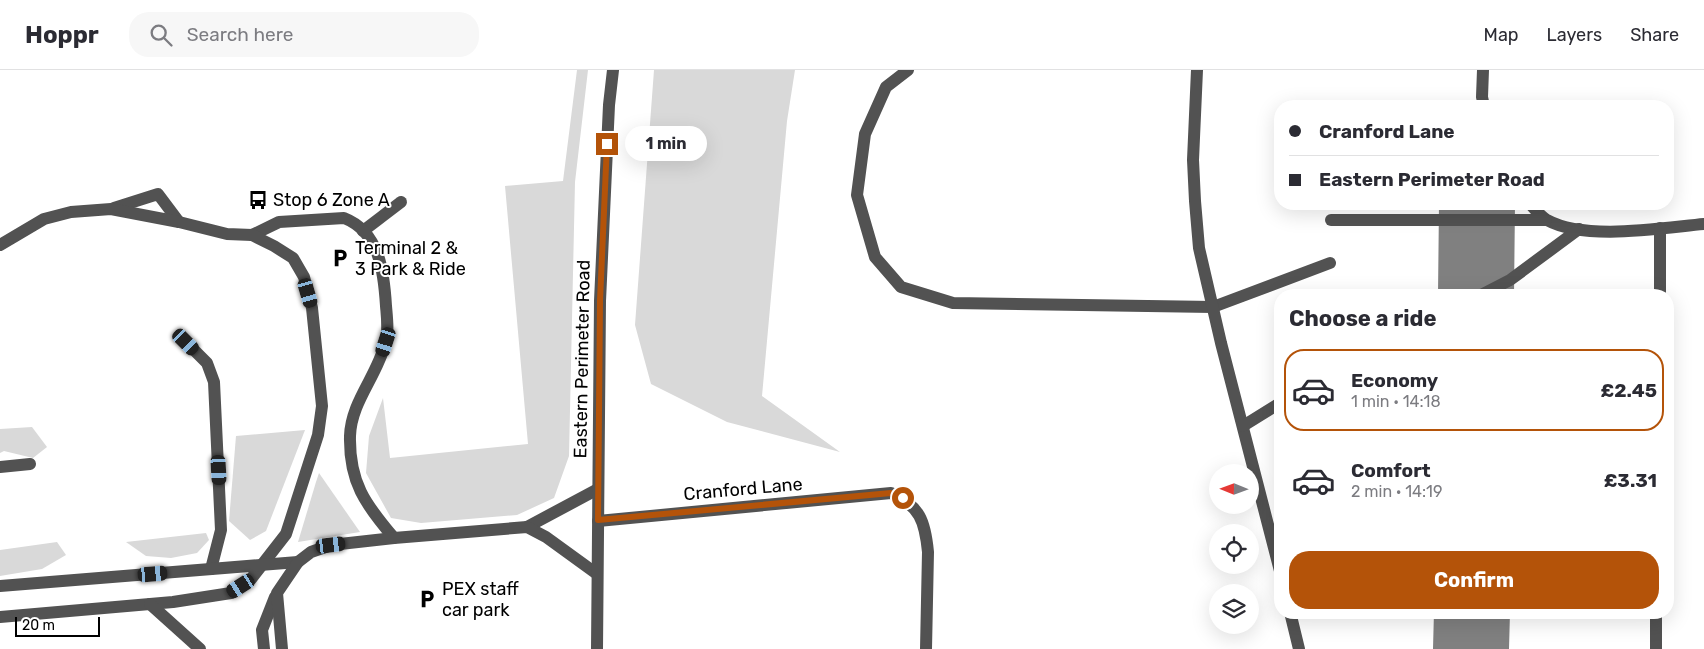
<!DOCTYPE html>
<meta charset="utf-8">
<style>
body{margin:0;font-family:Rubik,sans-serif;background:#f7f7f7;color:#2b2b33;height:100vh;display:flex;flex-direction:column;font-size:19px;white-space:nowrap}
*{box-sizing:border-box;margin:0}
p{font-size:16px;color:#7c7c81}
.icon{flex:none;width:28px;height:28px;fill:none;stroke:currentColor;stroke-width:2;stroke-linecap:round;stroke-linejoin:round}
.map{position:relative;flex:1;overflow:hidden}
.sheet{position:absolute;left:1274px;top:219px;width:400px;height:330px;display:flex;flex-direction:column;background:#fff;border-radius:20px;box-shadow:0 5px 20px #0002}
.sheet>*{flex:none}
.top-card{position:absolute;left:1274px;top:30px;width:400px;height:110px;border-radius:20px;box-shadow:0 5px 20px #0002;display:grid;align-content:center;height:110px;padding:0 15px;background:#fff}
.needle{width:32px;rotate:271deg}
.tools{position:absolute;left:1209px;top:394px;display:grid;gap:10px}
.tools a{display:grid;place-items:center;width:50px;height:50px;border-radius:50%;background:#fff;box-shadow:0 5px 20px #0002;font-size:25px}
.scale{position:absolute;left:15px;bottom:12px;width:85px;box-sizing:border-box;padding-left:5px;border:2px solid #000;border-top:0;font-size:14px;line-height:18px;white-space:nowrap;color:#000;-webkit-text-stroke:4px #fff;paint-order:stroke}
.end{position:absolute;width:22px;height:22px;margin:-11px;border:6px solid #b45309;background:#fff;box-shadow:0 0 0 2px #fff}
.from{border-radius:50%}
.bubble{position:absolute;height:35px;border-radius:18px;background:#fff;box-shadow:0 5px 20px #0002;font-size:16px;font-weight:700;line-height:35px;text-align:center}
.car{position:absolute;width:15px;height:30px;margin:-15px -8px;border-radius:6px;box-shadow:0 0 4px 1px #0007;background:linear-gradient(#222 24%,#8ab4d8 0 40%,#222 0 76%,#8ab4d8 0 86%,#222 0)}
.top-card b{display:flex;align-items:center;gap:18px;height:48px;font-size:19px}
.top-card b+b{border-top:1px solid #e1e1e2}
.top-card i{width:12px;height:12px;background:#2b2b33}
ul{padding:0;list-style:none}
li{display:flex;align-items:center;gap:15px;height:82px;margin:0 10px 8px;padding:0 5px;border:2px solid transparent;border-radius:20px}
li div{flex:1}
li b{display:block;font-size:19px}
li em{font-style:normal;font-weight:700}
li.active{border-color:#b45309}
li>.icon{width:45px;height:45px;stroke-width:1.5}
h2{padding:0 15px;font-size:22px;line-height:60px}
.action{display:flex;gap:10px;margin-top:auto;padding:10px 15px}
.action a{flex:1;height:58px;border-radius:20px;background:#b45309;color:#fff;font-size:20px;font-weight:700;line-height:58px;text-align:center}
header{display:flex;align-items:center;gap:30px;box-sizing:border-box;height:70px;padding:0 25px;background:#fff;border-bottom:1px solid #e1e1e2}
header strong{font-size:24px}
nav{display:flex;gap:28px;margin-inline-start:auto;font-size:18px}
.search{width:350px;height:45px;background:#f7f7f7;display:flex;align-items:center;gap:12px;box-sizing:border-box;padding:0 18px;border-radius:20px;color:#7c7c81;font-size:19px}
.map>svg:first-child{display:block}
.green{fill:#d9d9d9}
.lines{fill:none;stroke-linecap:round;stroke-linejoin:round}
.taxiway{stroke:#808080;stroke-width:76}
.minor{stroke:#525252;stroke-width:12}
.route{stroke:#b45309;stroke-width:6}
.labels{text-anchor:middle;stroke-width:4;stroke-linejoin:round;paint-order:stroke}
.poi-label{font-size:18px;fill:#000;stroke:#fff;text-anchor:start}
.street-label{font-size:18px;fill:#000;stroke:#fff}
</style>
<header>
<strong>Hoppr</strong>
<div class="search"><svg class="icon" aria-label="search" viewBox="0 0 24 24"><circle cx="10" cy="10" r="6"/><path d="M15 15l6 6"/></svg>Search here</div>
<nav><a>Map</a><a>Layers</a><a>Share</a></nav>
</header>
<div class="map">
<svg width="1704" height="579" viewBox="0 0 1704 579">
<rect width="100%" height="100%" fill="#fff"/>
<!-- green -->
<g class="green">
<polygon points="577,0 588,0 575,112 569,386 554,428 517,445 421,453 391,448 366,403 369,366 383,328 390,388 528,374 505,116 563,111"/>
<polygon points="654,0 795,0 787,51 762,326 840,382 727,352 651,314 635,255"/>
<polygon points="32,357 47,377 33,388 4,381 0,383 0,359"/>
<polygon points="305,360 266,461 250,470 229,451 236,366"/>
<polygon points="319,403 360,462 298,472 316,412"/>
<polygon points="206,463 209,470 197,483 171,488 146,486 126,472"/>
<polygon points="57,472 66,485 42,499 0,506 0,480"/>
</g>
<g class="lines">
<!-- taxiway -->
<g class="taxiway">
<polyline points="1476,225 1477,134"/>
<polyline points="1471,579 1472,542"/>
</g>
<!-- minor -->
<g class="minor">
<polyline points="908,0 886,17 865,64 857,125 875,187 901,217 953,233 1213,237 1330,193"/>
<polyline points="1197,0 1193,90 1195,131 1199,178 1221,273 1280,501"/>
<polyline points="1483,0 1482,27 1484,36"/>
<path d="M 1530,134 C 1535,139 1541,147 1547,150 C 1585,171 1661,158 1704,154"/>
<polyline points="114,138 158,124 179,152"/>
<polyline points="1331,150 1546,150"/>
<polyline points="363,161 401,132"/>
<path d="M 252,165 L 279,152 L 344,148 C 380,162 384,203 386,236 C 387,248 389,262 385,274 C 377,306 351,332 350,366 C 349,412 365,434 394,468"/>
<polyline points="0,175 44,149 71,142 111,139 179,152 227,164 252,165 274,176 293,188 304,207 312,238 322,336 318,365 286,464 251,509 231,523 173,532 0,547"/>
<polyline points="1481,225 1510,210 1579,159"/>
<polyline points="1660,225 1660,158"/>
<polyline points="186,272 207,293 214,312 221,460 211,499"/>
<polyline points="1243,356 1280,333"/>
<polyline points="0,397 30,394"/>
<path d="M 598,451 L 891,423 C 920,436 925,451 928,482 L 926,579"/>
<polyline points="527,457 598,419"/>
<polyline points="0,516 298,492"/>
<polyline points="150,534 200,579"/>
<polyline points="1290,542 1299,579"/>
<polyline points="264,579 262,560 275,527"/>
<polyline points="282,579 277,523 298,492 311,482 331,475 394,468 527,457 546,467 597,504"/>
<polyline points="597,579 600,231 609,35 613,0"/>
<polyline points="1656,579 1656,542"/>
</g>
</g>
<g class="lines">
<!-- route -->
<polyline class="route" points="607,74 600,231 598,450 891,423 903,428"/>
</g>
<!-- icons -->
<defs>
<g id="bus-bare" transform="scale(1.5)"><path d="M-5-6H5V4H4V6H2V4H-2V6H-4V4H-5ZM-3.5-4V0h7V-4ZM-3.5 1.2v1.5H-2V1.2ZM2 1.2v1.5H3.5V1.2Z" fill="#000" stroke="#fff" stroke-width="2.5" paint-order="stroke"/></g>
<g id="parking-bare" transform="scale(1.5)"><path d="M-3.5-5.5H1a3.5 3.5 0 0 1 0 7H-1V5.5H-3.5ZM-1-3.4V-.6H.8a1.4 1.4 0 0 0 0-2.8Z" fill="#000" stroke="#fff" stroke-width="2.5" paint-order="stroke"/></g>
</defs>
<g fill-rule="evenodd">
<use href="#bus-bare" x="258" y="130"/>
<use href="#parking-bare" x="340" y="188"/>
<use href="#parking-bare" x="427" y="529"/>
</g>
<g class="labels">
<!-- poi labels -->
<g class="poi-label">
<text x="273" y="136">Stop 6 Zone A</text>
<text x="355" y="184">Terminal 2 &amp;<tspan x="355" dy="21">3 Park &amp; Ride</tspan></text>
<text x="442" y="525">PEX staff<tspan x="442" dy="21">car park</tspan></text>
</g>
<!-- street labels -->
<g class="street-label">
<text transform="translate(582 289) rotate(-89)" y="6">Eastern Perimeter Road</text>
<text transform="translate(743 419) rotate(-5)" y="6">Cranford Lane</text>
</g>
</g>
</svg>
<div class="tools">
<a><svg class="needle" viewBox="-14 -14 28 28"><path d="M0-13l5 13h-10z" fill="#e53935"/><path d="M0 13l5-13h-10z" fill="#7c7c81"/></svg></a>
<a><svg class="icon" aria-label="locate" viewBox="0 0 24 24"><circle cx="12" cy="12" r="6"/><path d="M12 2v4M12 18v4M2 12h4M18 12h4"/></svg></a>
<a><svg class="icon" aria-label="layers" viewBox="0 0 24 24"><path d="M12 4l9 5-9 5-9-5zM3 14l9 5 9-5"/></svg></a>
</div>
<div class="scale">20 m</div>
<i class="end from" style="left:903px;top:428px"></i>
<i class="end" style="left:607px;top:74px"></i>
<div class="bubble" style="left:625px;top:56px;width:82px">1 min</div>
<i class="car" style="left:308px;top:223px;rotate:164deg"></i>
<i class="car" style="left:186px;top:272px;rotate:135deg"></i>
<i class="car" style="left:386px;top:272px;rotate:198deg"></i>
<i class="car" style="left:219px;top:400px;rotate:177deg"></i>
<i class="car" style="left:331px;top:475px;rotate:83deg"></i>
<i class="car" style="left:153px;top:504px;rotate:85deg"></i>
<i class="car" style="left:241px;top:516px;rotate:237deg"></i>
<div class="top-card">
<b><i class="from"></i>Cranford Lane</b>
<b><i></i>Eastern Perimeter Road</b>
</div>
<section class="sheet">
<h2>Choose a ride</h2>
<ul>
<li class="active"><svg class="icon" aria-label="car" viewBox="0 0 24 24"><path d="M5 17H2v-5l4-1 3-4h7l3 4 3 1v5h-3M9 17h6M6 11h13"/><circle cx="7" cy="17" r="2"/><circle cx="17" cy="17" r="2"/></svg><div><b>Economy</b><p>1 min · 14:18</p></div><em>£2.45</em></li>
<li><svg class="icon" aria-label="car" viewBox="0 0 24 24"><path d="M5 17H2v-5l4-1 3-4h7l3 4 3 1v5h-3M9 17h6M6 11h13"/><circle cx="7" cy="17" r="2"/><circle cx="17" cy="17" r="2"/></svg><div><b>Comfort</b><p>2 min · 14:19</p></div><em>£3.31</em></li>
</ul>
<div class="action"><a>Confirm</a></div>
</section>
</div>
